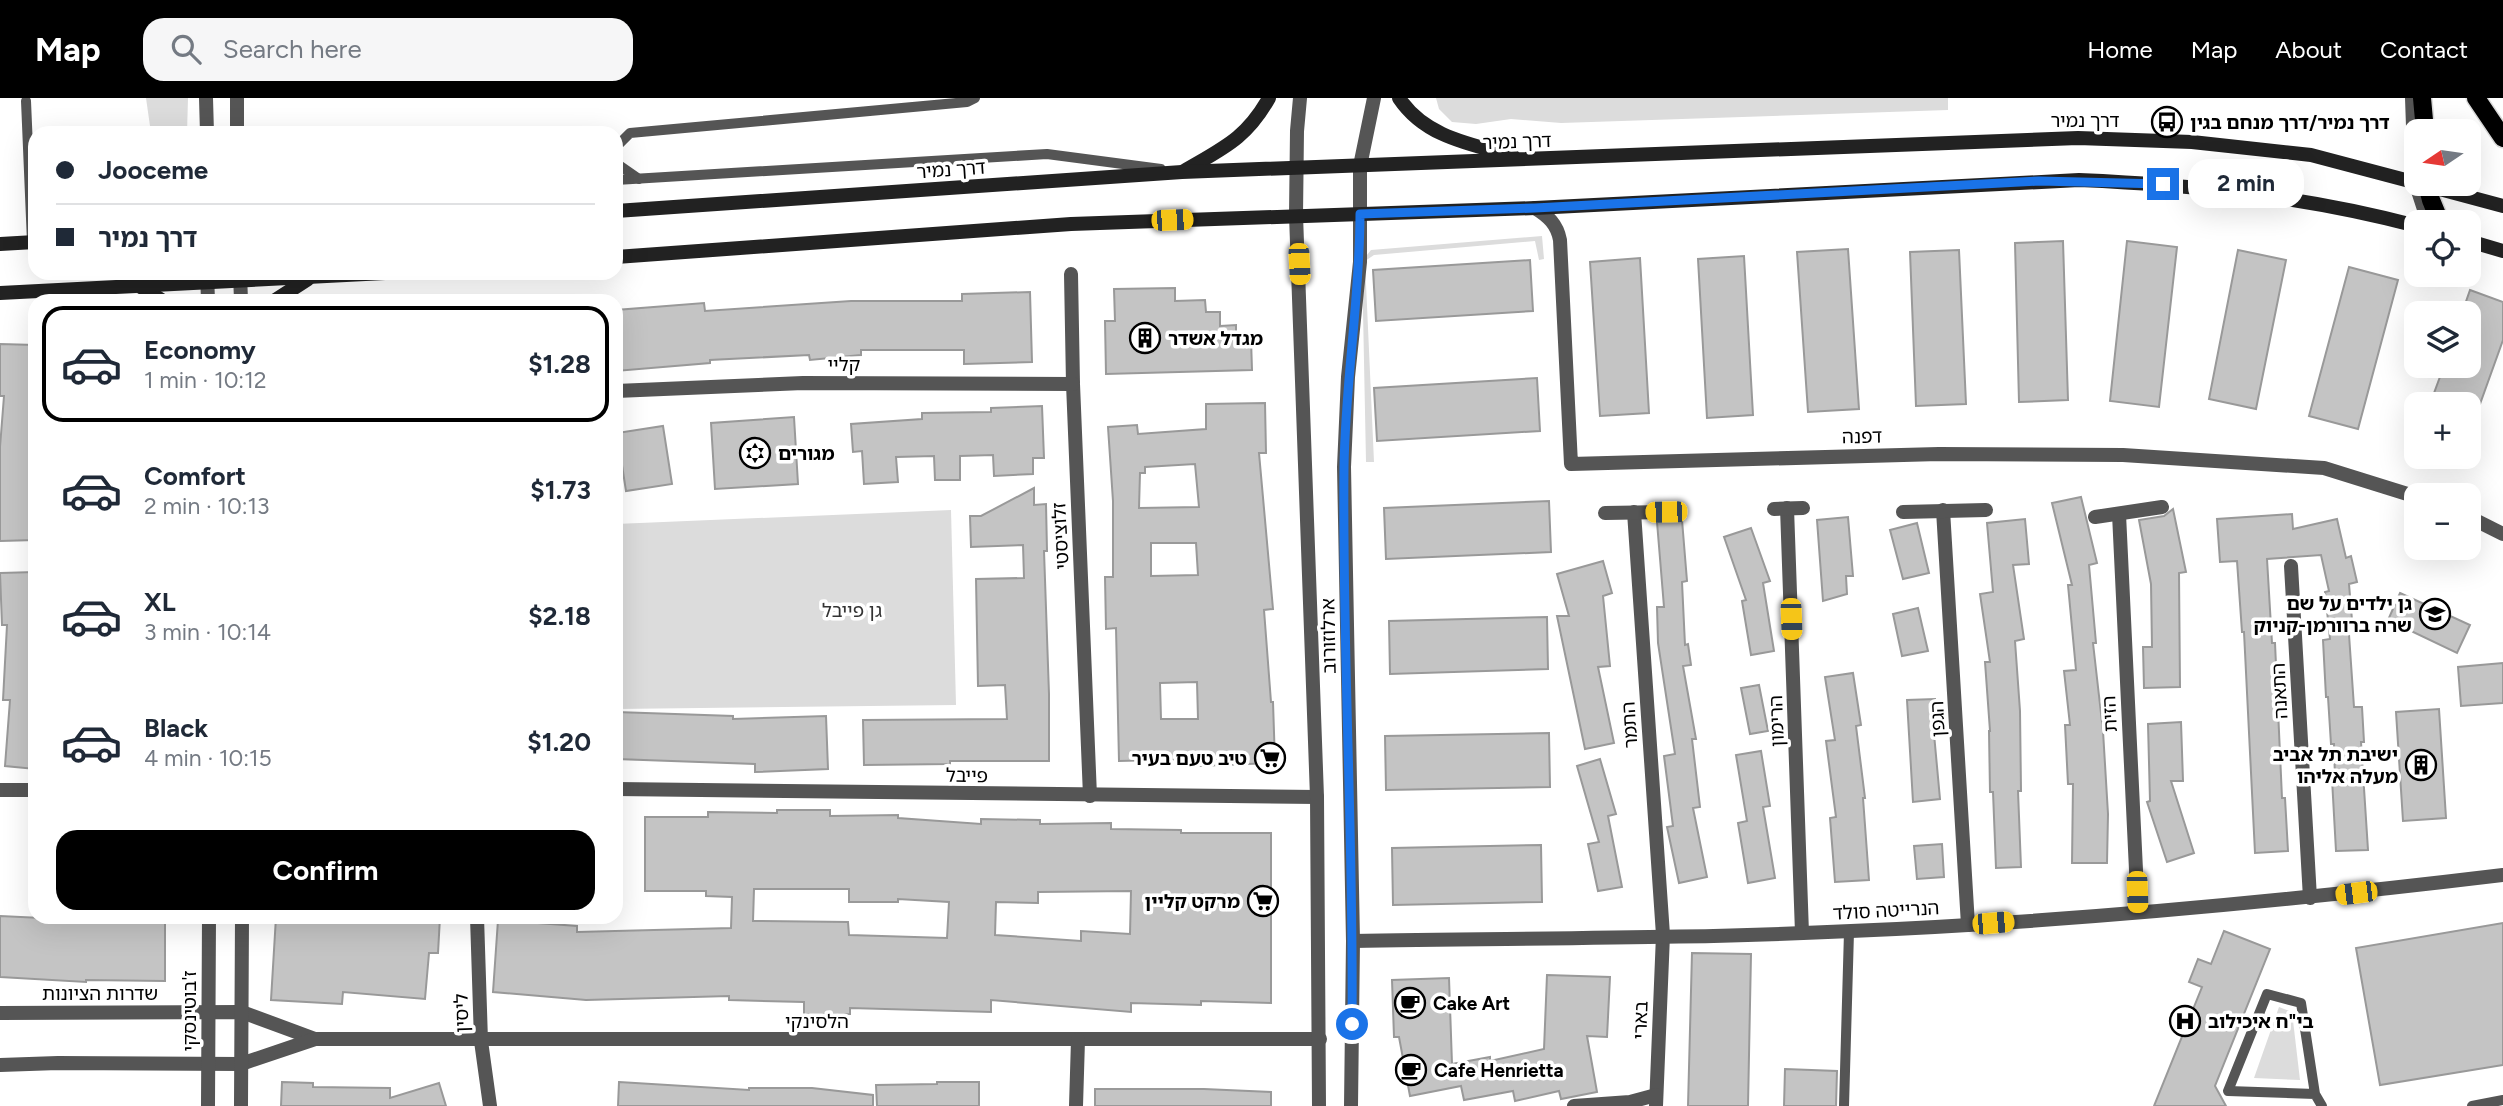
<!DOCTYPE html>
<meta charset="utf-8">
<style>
body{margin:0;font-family:Figtree,"Noto Sans Hebrew",sans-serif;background:#f6f6f7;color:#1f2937;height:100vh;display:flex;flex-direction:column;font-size:26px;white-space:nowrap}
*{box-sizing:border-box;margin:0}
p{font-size:23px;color:#747a83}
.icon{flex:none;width:38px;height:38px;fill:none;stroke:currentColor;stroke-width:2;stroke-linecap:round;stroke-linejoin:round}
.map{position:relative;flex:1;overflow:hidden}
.side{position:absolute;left:28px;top:196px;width:595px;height:630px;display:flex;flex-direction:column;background:#fff;border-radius:21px;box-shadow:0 7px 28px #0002}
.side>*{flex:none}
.hud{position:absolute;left:28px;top:28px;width:595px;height:154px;border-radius:21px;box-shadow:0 7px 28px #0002;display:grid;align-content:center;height:154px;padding:0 28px;background:#fff}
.needle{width:46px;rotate:257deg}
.tools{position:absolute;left:2404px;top:21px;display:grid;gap:14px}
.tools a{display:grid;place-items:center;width:77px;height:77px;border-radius:14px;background:#fff;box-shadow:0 7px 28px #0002;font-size:35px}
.end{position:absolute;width:32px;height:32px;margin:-16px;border:9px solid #1a73e8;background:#fff;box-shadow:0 0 0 4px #fff}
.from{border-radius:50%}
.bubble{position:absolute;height:49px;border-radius:21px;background:#fff;box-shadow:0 7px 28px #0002;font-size:23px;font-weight:700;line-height:49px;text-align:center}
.car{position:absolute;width:21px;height:42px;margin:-21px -10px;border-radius:9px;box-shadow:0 0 5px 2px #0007;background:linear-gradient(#f5c518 24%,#345 0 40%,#f5c518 0 76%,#345 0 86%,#f5c518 0)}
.hud b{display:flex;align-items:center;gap:24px;height:66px;font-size:26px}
.hud b+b{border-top:2px solid #e0e1e3}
.hud i{width:18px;height:18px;background:#1f2937}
ul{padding:12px 0 0;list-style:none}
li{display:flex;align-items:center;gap:21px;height:116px;margin:0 14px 10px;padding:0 14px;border:4px solid transparent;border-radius:21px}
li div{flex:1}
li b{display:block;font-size:26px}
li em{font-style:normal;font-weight:700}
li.on{border-color:#000}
li>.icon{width:63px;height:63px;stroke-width:1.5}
.button{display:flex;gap:14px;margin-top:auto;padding:14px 28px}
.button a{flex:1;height:80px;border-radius:21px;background:#000;color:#fff;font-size:28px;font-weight:700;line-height:80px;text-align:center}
header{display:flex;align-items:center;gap:42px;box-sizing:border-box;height:98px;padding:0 35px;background:#000;color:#fff}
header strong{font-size:33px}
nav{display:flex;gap:38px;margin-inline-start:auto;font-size:24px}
.search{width:490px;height:63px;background:#f6f6f7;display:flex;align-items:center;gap:18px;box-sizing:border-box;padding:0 24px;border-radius:21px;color:#747a83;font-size:26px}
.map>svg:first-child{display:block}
.green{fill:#dcdcdc}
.building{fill:#c4c4c4;stroke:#999;stroke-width:2;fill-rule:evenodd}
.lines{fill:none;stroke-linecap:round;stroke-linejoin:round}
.primary-casing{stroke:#dbdbdb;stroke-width:21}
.service{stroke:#555;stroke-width:10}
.minor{stroke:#555;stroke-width:14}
.tertiary{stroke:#555;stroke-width:14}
.secondary{stroke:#222;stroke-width:14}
.primary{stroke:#000;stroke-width:18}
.route{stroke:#1a73e8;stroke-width:9}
.labels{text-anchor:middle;stroke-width:7;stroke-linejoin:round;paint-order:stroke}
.street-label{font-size:19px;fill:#000;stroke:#fff}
.poi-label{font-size:19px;font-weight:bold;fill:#000;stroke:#fff;text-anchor:start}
.park-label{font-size:19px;fill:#333;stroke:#fff}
</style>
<header>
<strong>Map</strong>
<div class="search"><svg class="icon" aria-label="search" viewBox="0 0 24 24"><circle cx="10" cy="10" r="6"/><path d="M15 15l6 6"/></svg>Search here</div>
<nav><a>Home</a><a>Map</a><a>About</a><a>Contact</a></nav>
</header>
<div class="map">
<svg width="2503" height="1008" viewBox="0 0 2503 1008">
<rect width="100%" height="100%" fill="#fff"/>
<!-- green -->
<g class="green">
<polygon points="146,0 188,0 187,35 151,35"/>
<polygon points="1436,0 1948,0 1948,12 1561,25 1511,21 1476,26 1452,24 1439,11"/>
<polygon points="1542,138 1544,161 1539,162 1535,143 1374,157 1365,163 1374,364 1366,364 1362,163 1371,152"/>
<polygon points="951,412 956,607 616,611 616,426"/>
<polygon points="2279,909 2292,914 2300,982 2254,980"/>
</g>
<!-- building -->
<g class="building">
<polygon points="2063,143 2068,302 2019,304 2015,145"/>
<polygon points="2127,143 2177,149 2159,309 2110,303"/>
<polygon points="1848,151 1859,311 1808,314 1797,154"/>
<polygon points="1959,152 1966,306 1916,308 1910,154"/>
<polygon points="2238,152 2286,162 2256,311 2209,301"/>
<polygon points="1744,158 1753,317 1707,320 1698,161"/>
<polygon points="1640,160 1649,315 1600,318 1590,164"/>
<polygon points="1530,162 1533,213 1376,223 1373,172"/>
<polygon points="2349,169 2398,182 2358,331 2309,318"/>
<polygon points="1175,190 1175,203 1205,202 1206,214 1220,214 1220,228 1236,227 1236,241 1251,241 1252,272 1106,276 1105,223 1115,223 1114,191"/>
<polygon points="2470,192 2503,204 2503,242 2480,306 2430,306 2444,268 2469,268 2469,215 2462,215"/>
<polygon points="1030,194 1032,264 964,266 964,252 861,252 861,257 810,262 809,257 710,262 710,265 616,273 616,212 704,205 705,213 851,203 962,203 962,196"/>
<polygon points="0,246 35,247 35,442 0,443 0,349 4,298 0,298"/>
<polygon points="1537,280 1540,333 1377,343 1374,290"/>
<path d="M 1265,305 L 1266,355 L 1259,355 L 1273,511 L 1264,512 L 1271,604 L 1273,604 L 1275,665 L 1199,668 L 1199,661 L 1119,663 L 1116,530 L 1106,531 L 1105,479 L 1113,479 L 1113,403 L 1108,329 L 1137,327 L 1138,336 L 1206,331 L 1206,306 ZM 1195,366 L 1199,409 L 1139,410 L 1140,375 L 1145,375 L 1145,369 ZM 1151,445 L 1196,445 L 1198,477 L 1151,478 ZM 1197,584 L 1198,621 L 1161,621 L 1160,585 Z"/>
<polygon points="1042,308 1044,360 1033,360 1033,376 994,378 993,357 960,358 960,382 935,382 934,358 896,359 898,384 864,386 862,353 853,354 851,326 922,321 922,315 991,314 991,310"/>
<polygon points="794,319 798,386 715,391 711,325"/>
<polygon points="663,328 672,386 626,393 617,335"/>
<polygon points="1034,390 1034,407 1046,406 1047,453 1044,453 1049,596 1049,663 950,663 950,666 864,667 863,622 1007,621 1005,587 978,588 976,481 1024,480 1023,447 971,449 970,418 981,418"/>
<polygon points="2081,399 2097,465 2089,467 2096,545 2093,545 2103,633 2108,716 2107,765 2072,765 2073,686 2068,686 2065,627 2070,627 2064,573 2076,572 2068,487 2072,487 2052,405"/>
<polygon points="1549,403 1551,454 1386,461 1384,410"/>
<polygon points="2173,411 2186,474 2179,475 2180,589 2144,590 2143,549 2152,549 2151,486 2139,422 2164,418"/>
<polygon points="2292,416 2293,431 2337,421 2346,460 2351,458 2357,484 2349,486 2352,522 2348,522 2354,609 2362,609 2364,644 2361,644 2368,752 2336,753 2332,681 2335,681 2334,646 2331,646 2328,599 2326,599 2323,542 2330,541 2325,494 2329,493 2321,457 2267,461 2272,545 2275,545 2282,700 2285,700 2288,753 2255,755 2244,534 2242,534 2237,463 2220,464 2217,421"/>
<polygon points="1848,419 1853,478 1846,478 1847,496 1823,503 1817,422"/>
<polygon points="2025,421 2029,466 2013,467 2024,541 2015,543 2020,613 2021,693 2018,693 2021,769 1996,770 1993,694 1990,694 1989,633 1990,633 1985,564 1990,564 1980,496 1993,494 1987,425"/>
<polygon points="1682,422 1687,483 1682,484 1685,547 1688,546 1691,567 1683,568 1696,641 1692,641 1700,709 1693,710 1707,779 1679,785 1667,729 1673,728 1664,658 1675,656 1658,545 1657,509 1664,509 1657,424"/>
<polygon points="1917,425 1929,475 1903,481 1890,432"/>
<polygon points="1751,430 1770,483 1763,485 1774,553 1751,557 1742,503 1746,502 1724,439"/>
<polygon points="1603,463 1612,495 1603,498 1610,568 1598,569 1614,645 1585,651 1557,518 1569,518 1557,476"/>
<polygon points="35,474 35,671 5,668 10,602 3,602 7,527 2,527 0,475"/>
<polygon points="2400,495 2470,527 2457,555 2388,522"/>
<polygon points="1918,510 1928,553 1902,558 1893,516"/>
<polygon points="1547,519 1548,571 1390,576 1389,523"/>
<polygon points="2503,565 2503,605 2461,608 2458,569"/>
<polygon points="1853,575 1861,627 1856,628 1865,700 1863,700 1869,782 1835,784 1830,720 1836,719 1826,643 1835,642 1825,579"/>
<polygon points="1759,587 1768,633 1750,636 1741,590"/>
<polygon points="1935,601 1936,625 1933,625 1940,701 1913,704 1907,602"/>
<polygon points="2439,611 2446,720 2403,723 2396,614"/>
<polygon points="616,614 733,618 733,621 826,618 828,671 755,674 755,666 616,661"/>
<polygon points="2181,624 2183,683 2171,683 2194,755 2167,764 2147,704 2150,703 2148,626"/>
<polygon points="1549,635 1550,689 1386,692 1385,638"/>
<polygon points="1761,653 1770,708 1763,709 1775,780 1748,785 1738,725 1747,723 1736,657"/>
<polygon points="1600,661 1616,716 1608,718 1622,789 1598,793 1588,746 1599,744 1577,668"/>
<path d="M 777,712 L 830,712 L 830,718 L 898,717 L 898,720 L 981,726 L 981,721 L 1040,722 L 1040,726 L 1111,725 L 1111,731 L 1181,732 L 1181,735 L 1271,735 L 1271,905 L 1201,903 L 1201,907 L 1131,905 L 1131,914 L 991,902 L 991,914 L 850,910 L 850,916 L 804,917 L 804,904 L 729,902 L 729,898 L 586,902 L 493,894 L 498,822 L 577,828 L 577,834 L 731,830 L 732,799 L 706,798 L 706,793 L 645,793 L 645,719 L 708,719 L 708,714 L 777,715 ZM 754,791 L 849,791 L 849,804 L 898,804 L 898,801 L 949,804 L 947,840 L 849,837 L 848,824 L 753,823 ZM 1131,793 L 1130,836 L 1081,833 L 1081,843 L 995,837 L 996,804 L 1038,805 L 1038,794 Z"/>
<polygon points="1942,746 1944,779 1917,781 1914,748"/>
<polygon points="1541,747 1542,804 1393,807 1392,750"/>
<polygon points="0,818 104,823 104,820 165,820 165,883 86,882 86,884 0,879"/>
<polygon points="276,819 440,819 438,855 429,855 425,901 343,894 342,906 271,902"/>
<polygon points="2503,825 2503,967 2380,987 2356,850"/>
<polygon points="2224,833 2270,851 2215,988 2226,1008 2154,1008 2202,889 2189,884 2198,861 2211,866"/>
<polygon points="1692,855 1751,856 1748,1008 1688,1008"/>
<polygon points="1547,877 1610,879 1607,939 1587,938 1597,994 1561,1001 1559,993 1515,1003 1513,993 1464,1002 1461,988 1410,998 1399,939 1394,939 1392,882 1449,880 1452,966 1490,959 1490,963 1544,951"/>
<polygon points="1785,971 1837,973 1836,1008 1784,1008"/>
<polygon points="282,984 313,985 313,989 390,990 390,1000 439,985 446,1008 281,1008"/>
<polygon points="619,984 749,992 749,990 812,990 873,997 873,1008 618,1008"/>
<polygon points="937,984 979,984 979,1008 877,1008 876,987 937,986"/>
<polygon points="1095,991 1204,991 1271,994 1271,1008 1095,1008"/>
</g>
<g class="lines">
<!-- primary casing -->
<g class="primary-casing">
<g id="primary">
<polyline points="2422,0 2425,33"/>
<polyline points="2476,0 2503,40"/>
<polyline points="2427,86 2431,102 2440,124"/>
</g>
</g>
<!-- service -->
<g class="service">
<polyline points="2410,0 2413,84 2426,124"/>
<polyline points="26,3 32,144"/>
<polyline points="616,49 630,35 967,4 975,0"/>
<polyline points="616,65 639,81"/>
<polyline points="616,82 1047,56 1161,71"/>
<polyline points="2315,996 2228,993 2267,896 2301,905 2315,996 2322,1008"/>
<polyline points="1844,1008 1849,834"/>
<polyline points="2472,1008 2503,1002"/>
</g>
<!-- minor -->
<g class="minor">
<path d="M 1535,110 C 1548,118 1557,126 1560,142 L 1571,366 L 1939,356 L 2123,357 L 2324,370 L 2417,399"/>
<polyline points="1071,176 1073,286 1090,698"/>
<polyline points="616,293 803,285 1073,286"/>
<polyline points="1787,410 1802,835"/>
<polyline points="1774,411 1803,410"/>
<polyline points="1943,412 1968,827"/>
<polyline points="1634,414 1663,837 1656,1008"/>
<polyline points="1903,414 1986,412"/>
<polyline points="1605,415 1666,414"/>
<polyline points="2119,416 2138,814"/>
<polyline points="2095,419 2162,409"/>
<polyline points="2469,419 2503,436"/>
<polyline points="2291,468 2310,800"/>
<polyline points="616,691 1317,699"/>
<polyline points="0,692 35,692"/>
<polyline points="477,819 481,943 490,1008"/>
<path d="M 1353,843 C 1519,840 1685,841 1851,833 C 2069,824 2287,803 2503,777"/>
<polyline points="0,915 242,914 315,941"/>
<polyline points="0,967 58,965 241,966 315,941 1320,941"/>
<polyline points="1076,1008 1078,942"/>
<polyline points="1574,1008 1630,1004 1656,997"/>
</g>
<!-- tertiary -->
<g class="tertiary">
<polyline points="206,0 207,35"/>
<polyline points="237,0 237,35"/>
<polyline points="1300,0 1297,33 1296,117 1317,699 1319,1008"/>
<polyline points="207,175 208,203"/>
<polyline points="240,175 241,203"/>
<polyline points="208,1008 209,819"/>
<polyline points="241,1008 242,819"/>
<polyline points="1351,1008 1353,843 1344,369 1348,279 1360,164 1360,68 1374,0"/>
</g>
<!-- secondary -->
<g class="secondary">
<path d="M 1399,0 C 1425,39 1470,46 1513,58"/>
<path d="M 1184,73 C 1223,50 1246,41 1269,0"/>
<polyline points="2421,86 2503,108"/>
<polyline points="616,113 1182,74 2078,40 2192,44 2311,57 2417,85"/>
<polyline points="2469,143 2503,153"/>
<polyline points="0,146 35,144"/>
<path d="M 616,159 L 1071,126 L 1535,110 L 2079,82 C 2195,87 2304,98 2417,128"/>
<polyline points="141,189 163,203"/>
<polyline points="0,195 385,175"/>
<polyline points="274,203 308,181"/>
</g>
<!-- primary -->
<use href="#primary" class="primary"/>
</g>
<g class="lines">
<!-- route -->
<path class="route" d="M 1352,926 C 1354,740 1342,555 1344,370 C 1345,285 1360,201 1360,116 L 1535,110 L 2039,83 L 2163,86"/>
</g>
<!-- icons -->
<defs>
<g id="bus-ring" transform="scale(1.575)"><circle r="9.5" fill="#fff" stroke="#000" stroke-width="1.5"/><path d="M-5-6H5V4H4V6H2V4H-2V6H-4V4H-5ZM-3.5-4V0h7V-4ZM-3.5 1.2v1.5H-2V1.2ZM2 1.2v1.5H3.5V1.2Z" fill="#000"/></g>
<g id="building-ring" transform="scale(1.575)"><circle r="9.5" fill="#fff" stroke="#000" stroke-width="1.5"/><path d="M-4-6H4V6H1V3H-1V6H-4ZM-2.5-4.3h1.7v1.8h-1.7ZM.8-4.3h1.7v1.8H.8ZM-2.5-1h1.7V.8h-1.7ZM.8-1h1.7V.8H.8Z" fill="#000"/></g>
<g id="synagogue-ring" transform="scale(1.575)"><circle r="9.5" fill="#fff" stroke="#000" stroke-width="1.5"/><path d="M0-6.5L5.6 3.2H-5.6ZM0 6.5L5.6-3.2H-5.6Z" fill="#000"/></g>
<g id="school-ring" transform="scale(1.575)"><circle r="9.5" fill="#fff" stroke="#000" stroke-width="1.5"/><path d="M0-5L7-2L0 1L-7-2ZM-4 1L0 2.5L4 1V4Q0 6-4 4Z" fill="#000"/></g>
<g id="supermarket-ring" transform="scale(1.575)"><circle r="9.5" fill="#fff" stroke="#000" stroke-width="1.5"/><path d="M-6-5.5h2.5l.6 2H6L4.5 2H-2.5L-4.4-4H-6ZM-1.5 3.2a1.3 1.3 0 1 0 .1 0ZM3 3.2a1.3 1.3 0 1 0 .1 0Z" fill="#000"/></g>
<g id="cafe-ring" transform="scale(1.575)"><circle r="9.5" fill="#fff" stroke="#000" stroke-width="1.5"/><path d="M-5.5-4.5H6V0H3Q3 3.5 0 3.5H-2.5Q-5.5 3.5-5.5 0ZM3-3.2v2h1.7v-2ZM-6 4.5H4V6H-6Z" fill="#000"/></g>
<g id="hospital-ring" transform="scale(1.575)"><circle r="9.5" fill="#fff" stroke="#000" stroke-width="1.5"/><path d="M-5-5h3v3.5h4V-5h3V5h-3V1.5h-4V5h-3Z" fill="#000"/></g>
</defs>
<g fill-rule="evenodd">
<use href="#bus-ring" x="2167" y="24"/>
<use href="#building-ring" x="1145" y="240"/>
<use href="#synagogue-ring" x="755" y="355"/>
<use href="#school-ring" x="2435" y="516"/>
<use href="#supermarket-ring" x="1270" y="660"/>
<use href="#building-ring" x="2421" y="667"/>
<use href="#supermarket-ring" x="1263" y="803"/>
<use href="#cafe-ring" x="1410" y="905"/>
<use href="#hospital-ring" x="2185" y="923"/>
<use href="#cafe-ring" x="1411" y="972"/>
</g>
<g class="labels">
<!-- street labels -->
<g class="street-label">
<text x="2085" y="29">דרך נמיר</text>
<text transform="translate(1517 43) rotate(-2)" y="7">דרך נמיר</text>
<text transform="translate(951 71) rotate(-4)" y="7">דרך נמיר</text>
<text x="844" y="273">קליי</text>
<text transform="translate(1862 338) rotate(-1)" y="7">דפנה</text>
<text transform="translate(1060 438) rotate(-93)" y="7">זלוציסטי</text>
<text transform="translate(1328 538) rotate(-91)" y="7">ארלוזורוב</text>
<text transform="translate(2279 593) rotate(-93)" y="7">התאנה</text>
<text transform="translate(2109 616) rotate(-93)" y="7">הזית</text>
<text transform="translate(1937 621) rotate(-93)" y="7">הגפן</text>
<text transform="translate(1776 623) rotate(-92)" y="7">הרימון</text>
<text transform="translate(1629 627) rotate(-94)" y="7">התמר</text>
<text transform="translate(967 677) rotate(1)" y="7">פייבל</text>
<text transform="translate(1886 812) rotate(-3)" y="7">הנרייטה סולד</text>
<text x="100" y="902">שדרות הציונות</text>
<text transform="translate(189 913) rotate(-90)" y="7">ז'בוטינסקי</text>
<text transform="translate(461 915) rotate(-92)" y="7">ליסין</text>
<text transform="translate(1640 922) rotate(-88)" y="7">בארי</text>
<text x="817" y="930">הלסינקי</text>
</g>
<!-- poi labels -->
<g class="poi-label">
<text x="2190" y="31">דרך נמיר/דרך מנחם בגין</text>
<text x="1168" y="247">מגדל אשדר</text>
<text x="778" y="362">מגורים</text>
<text x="2412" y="512" text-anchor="end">גן ילדים על שם<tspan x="2412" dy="22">שרה ברוורמן-קניוק</tspan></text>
<text x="2398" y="663" text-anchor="end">ישיבת תל אביב<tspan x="2398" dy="22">מעלה אליהו</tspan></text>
<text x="1247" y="667" text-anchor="end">טיב טעם בעיר</text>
<text x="1240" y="810" text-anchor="end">מרקט קליין</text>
<text x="1433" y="912">Cake Art</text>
<text x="2208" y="930">בי"ח איכילוב</text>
<text x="1434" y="979">Cafe Henrietta</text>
</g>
<!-- park labels -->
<g class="park-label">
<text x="852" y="519">גן פייבל</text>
</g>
</g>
</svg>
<div class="tools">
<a><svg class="needle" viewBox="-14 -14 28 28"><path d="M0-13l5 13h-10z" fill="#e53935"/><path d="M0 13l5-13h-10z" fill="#747a83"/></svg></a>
<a><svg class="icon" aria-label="locate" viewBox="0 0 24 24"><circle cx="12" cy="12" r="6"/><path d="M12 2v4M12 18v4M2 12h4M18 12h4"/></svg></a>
<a><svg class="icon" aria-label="layers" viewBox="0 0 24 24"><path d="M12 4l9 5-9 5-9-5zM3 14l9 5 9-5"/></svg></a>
<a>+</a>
<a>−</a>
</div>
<i class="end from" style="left:1352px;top:926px"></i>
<i class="end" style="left:2163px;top:86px"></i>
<div class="bubble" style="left:2188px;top:61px;width:116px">2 min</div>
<i class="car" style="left:1172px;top:122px;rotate:88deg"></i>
<i class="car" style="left:1299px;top:166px;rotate:177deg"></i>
<i class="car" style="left:1666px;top:414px;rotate:269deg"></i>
<i class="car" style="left:1791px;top:521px;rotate:178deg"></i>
<i class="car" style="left:2137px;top:794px;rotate:178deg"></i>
<i class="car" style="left:2356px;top:795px;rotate:263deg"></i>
<i class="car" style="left:1993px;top:825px;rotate:85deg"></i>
<div class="hud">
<b><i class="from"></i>Jooceme</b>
<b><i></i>דרך נמיר</b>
</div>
<section class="side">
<ul>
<li class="on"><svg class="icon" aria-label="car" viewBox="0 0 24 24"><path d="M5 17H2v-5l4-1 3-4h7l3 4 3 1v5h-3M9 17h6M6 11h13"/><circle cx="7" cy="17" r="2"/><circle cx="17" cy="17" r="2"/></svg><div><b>Economy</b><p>1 min · 10:12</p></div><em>$1.28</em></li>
<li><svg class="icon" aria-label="car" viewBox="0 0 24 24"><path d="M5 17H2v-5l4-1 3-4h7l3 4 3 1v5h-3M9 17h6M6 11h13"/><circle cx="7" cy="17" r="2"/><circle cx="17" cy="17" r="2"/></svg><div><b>Comfort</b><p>2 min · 10:13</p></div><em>$1.73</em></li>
<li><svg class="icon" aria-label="car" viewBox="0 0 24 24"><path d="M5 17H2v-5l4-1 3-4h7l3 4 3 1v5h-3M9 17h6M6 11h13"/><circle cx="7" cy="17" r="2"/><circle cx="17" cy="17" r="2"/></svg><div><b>XL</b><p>3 min · 10:14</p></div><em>$2.18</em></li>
<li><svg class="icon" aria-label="car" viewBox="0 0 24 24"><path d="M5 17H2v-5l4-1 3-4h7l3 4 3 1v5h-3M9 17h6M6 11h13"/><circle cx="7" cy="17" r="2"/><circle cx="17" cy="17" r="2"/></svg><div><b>Black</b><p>4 min · 10:15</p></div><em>$1.20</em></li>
</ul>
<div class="button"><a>Confirm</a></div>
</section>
</div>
